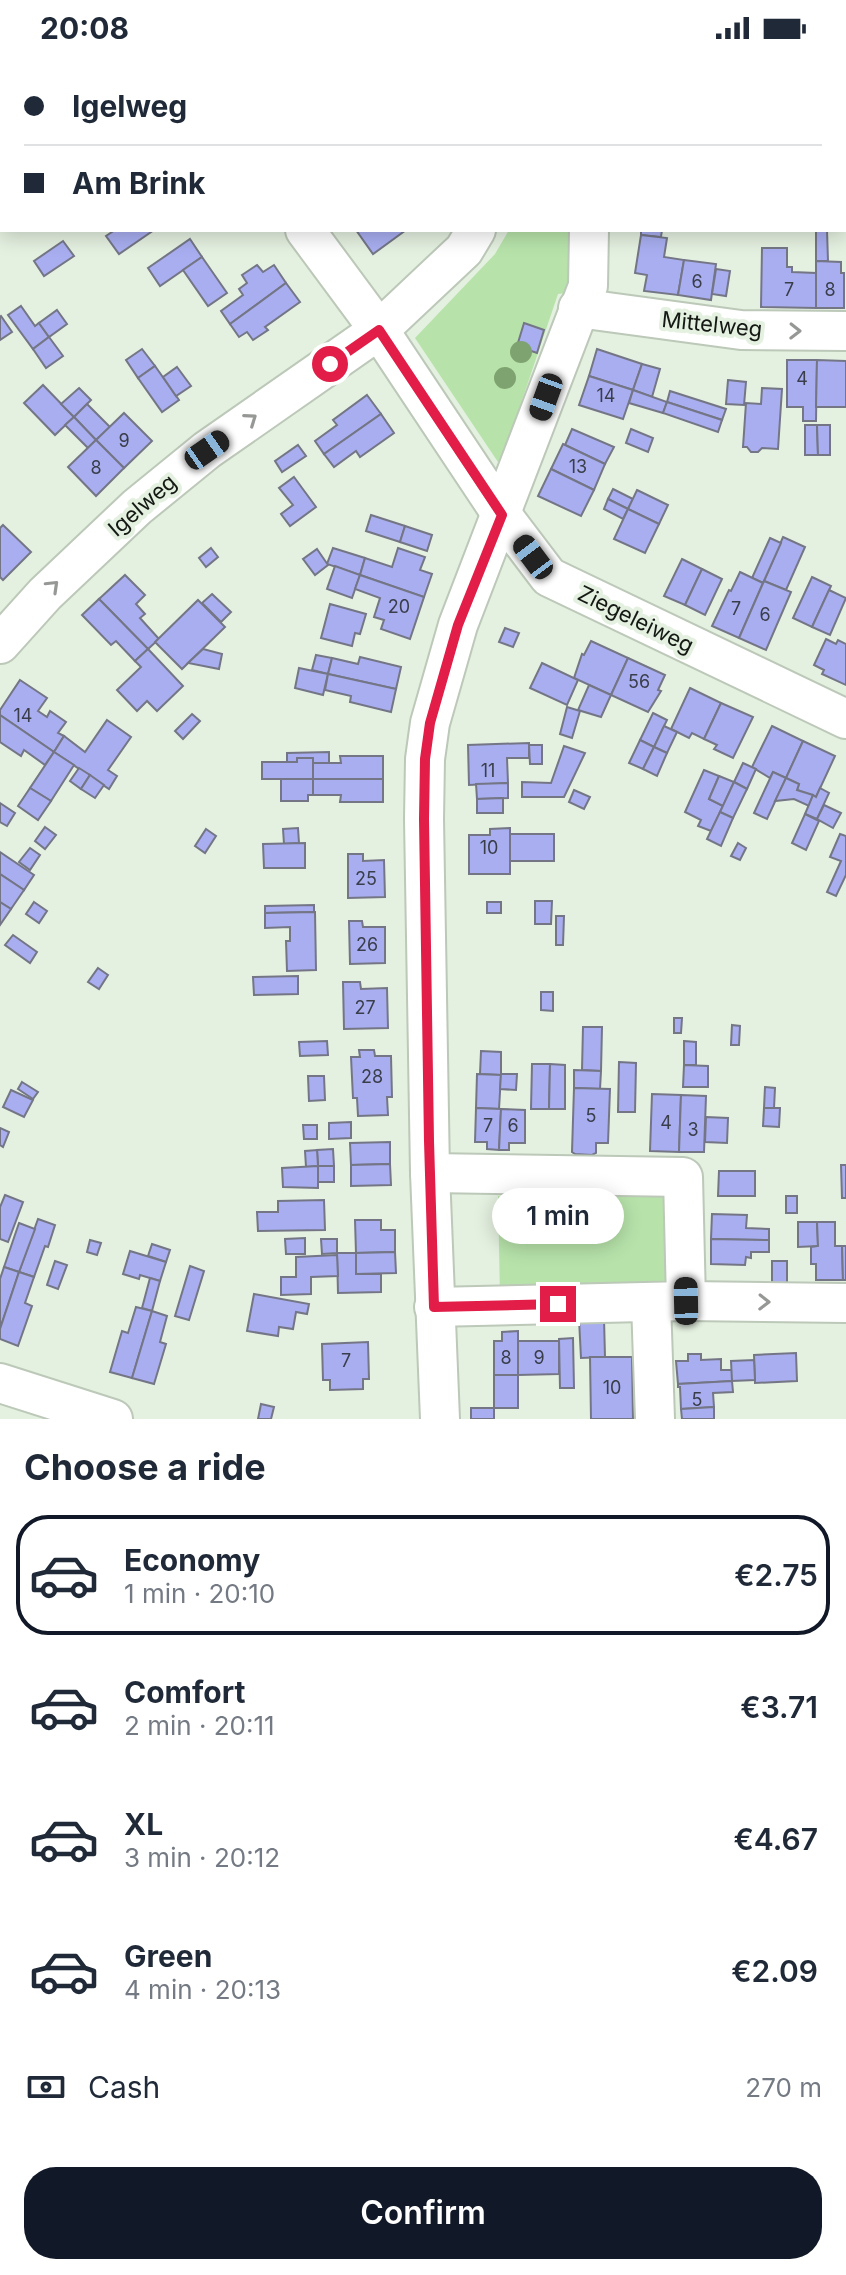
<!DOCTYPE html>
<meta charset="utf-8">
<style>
body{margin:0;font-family:Inter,sans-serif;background:#f2f2f3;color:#1f2937;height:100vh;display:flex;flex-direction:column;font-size:30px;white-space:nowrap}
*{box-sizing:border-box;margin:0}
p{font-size:26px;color:#747a83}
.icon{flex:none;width:44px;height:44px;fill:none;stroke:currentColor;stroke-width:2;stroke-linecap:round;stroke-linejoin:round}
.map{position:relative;height:1363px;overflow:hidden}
.panel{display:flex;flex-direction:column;background:#fff;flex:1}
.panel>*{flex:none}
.banner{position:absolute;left:0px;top:0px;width:846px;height:176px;box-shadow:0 4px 20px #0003;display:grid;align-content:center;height:176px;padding:0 24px;background:#fff}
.end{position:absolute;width:36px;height:36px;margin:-18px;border:10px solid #e11d48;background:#fff;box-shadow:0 0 0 4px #fff}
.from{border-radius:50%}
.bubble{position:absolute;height:56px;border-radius:28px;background:#fff;box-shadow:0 4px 20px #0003;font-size:26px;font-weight:600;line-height:56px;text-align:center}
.car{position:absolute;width:24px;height:48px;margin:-24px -12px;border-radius:10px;box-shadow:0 0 6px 2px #0007;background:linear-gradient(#222 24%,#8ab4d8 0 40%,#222 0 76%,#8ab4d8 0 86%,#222 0)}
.banner b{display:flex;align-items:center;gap:28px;height:76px;font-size:30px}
.banner b+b{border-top:2px solid #e0e1e3}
.banner i{width:20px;height:20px;background:#1f2937}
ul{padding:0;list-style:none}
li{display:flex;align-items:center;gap:24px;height:120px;margin:0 16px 12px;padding:0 8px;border:4px solid transparent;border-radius:32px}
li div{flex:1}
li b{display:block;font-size:30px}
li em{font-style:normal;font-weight:600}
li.active{border-color:#111827}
li>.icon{width:72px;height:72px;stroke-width:1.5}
h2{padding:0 24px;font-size:36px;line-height:96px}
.pay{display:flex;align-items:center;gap:20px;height:88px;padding:0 24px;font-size:30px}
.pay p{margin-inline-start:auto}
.cta{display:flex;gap:16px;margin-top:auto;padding:16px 24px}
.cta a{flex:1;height:92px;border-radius:32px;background:#111827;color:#fff;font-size:32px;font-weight:600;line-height:92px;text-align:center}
.status{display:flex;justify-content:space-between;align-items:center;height:56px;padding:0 40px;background:#fff;direction:ltr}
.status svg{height:22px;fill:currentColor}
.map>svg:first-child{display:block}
.green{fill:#b7e3aa}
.building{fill:#a8aef0;stroke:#747686;stroke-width:2}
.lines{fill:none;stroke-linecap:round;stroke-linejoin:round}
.minor-casing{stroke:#bcc8b8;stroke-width:42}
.minor{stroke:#fff;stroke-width:38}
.tree{fill:#7fa370}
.oneway{stroke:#969895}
.route{stroke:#e11d48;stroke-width:10}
.labels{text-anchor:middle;stroke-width:8;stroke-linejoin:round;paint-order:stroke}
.number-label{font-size:18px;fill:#3a3e4b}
.street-label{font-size:22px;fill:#151914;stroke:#e4f0e0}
</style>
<div class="status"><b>20:08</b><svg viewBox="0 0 49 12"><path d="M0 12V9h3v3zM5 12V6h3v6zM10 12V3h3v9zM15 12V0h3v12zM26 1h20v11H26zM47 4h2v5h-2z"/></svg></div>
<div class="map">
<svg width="846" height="1363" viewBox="0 0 846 1363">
<rect width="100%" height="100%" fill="#e4f0e0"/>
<!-- green -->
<g class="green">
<polygon points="509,174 578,174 576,236 558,238 500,409 415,282 495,198"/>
<polygon points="672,1137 674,1239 500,1242 498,1140"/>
</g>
<!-- building -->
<g class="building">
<polygon points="62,0 113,0 114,2 63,2"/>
<rect x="622" y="0" width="52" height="2"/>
<polygon points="115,174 154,174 119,198 106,180"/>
<polygon points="356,174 406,174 373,198"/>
<polygon points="641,174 662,174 661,181 641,179"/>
<polygon points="816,174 827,174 828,205 816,205"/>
<polygon points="641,179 667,182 664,201 684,204 678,239 644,235 647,219 635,217"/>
<polygon points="190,183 202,201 160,230 148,212"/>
<polygon points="63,185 74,200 44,220 34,205"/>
<polygon points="762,192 787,192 787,211 792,211 792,216 816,217 816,252 761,251"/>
<polygon points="202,201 227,237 208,250 183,214"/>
<polygon points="684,204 716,208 711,244 678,239"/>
<polygon points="816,205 841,206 841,217 844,217 844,252 816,252"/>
<polygon points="257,209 263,216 274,209 286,227 230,268 221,255 243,239 239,233 247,227 242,219"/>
<polygon points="716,213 730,215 726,240 712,238"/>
<polygon points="286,227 300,246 265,271 268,274 253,284 247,276 239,281 230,268"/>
<polygon points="21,250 35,270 39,267 49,281 33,293 8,259"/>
<polygon points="57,254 67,268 49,281 39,267"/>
<polygon points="1,260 12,276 0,284 0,261"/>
<polygon points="524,267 544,274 537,297 517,290"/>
<polygon points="49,281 63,300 46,312 33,293"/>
<polygon points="142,293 155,310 138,322 126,304"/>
<polygon points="597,293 642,308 633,334 589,320"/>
<polygon points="787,304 817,304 816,365 803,365 803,351 787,351"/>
<polygon points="817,304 846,305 846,351 816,351"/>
<polygon points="642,308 660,313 652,341 633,334"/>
<polygon points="155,310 179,344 162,356 138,322"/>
<polygon points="177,311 191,330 176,340 163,321"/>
<polygon points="589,320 633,334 623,363 579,349"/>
<polygon points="728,324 746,326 744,349 726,348"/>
<polygon points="43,329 74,361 55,379 24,347"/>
<polygon points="79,332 91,344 74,361 61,348"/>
<polygon points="762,332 782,333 778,393 762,392 758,396 751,396 747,391 743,391 746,347 761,348"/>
<polygon points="633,334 667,346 663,357 629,347"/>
<polygon points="670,335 726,353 722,364 667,346"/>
<polygon points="367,339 381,358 324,398 315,385 337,369 333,364"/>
<polygon points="667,346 722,364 718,376 663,357"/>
<polygon points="87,348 110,371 96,384 74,361"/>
<polygon points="124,357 152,385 124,412 96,384"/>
<polygon points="381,358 394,377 360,401 356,395 334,411 324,398"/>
<polygon points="74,361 96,384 88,392 65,369"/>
<polygon points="805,369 817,369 818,399 805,399"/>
<polygon points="817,369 830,369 830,399 818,399"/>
<polygon points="572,373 614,391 605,408 565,389"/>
<polygon points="631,373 653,382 648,396 626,387"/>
<polygon points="96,384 124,412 96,440 68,411"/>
<polygon points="563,388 605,408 594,434 551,413"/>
<polygon points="298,389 306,400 282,416 275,405"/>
<polygon points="551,413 594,434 581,460 538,440"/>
<polygon points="294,421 316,451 290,470 281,458 293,449 279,432"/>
<polygon points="613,433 633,443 628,453 608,443"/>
<polygon points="637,434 668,449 659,468 628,453"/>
<polygon points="608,443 628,453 623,463 604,453"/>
<polygon points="628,453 659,468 645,497 614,483"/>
<polygon points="371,459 405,470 400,486 366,475"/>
<polygon points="3,469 31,496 3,524 0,521 0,472"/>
<polygon points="405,470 432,479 427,495 400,486"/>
<polygon points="783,481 805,491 786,534 764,525"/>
<polygon points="770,482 781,487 763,527 752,522"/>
<polygon points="211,492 218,501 206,511 199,502"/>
<polygon points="333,492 365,502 360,519 327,508"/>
<polygon points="398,492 425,501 420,514 432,518 424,541 360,519 365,502 392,511"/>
<polygon points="317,493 328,509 315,519 303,503"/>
<polygon points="682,503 702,513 685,549 664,540"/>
<polygon points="335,510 360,519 352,542 327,533"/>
<polygon points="702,513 722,523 705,559 685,549"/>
<polygon points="740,516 763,527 739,582 712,570 729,534 731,535"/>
<polygon points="125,519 145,539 136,548 145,558 140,562 159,583 148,593 99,543"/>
<polygon points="360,519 424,541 410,583 381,573 384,564 374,561 380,542 355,533"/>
<polygon points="812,521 831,530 812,571 793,562"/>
<polygon points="764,525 791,536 766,594 739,582"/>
<polygon points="829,534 846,542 830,579 812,571"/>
<polygon points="212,538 231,556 221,566 202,547"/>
<polygon points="99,543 148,593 135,605 116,585 111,589 82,559"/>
<polygon points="198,544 225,571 182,613 155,586"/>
<polygon points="330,548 366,558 360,578 355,577 352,590 321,582"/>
<polygon points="505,572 519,577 513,591 499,586"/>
<polygon points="826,583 836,588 838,584 846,588 846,629 822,618 824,614 814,609"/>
<polygon points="591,585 628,602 611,639 574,622 582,598 584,599"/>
<polygon points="148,593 183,630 157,655 147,645 137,655 117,634 141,611 135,605"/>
<polygon points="203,593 222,598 219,613 188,607"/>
<polygon points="316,599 332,602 328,618 312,614"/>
<polygon points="360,601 401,611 396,633 328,618 332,602 358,608"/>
<polygon points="628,602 665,619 658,634 661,635 648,656 611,639"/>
<polygon points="542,607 578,624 567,649 530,632"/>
<polygon points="299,612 328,618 323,639 295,632"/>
<polygon points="328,618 396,633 391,656 350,646 351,640 325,634"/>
<polygon points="20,624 47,642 38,655 47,661 50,655 66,666 58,677 64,680 54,696 0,659 0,654"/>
<polygon points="589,629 611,639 601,661 578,654"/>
<polygon points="690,632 721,647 704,683 692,677 689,682 671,673"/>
<polygon points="721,647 753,661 733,702 714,693 717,689 704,683"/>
<polygon points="567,651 580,655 572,682 560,678"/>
<polygon points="653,657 667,664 654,691 640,684"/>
<polygon points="192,658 200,665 183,683 175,675"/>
<polygon points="0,659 54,696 45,709 24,694 21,700 0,686"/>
<polygon points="107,664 131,681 108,714 117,720 109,733 54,696 64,680 85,696"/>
<polygon points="664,670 677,676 667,697 654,691"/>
<polygon points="772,670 803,685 786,722 773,716 770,722 752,711"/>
<polygon points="640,684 654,691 643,713 629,707"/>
<polygon points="803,685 835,700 816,741 797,734 799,728 786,722"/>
<polygon points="529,687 529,702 507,702 508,727 469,729 468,689"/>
<polygon points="529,689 542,689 542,708 530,708"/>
<polygon points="564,690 585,697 564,741 522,741 522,726 551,727"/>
<polygon points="654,691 667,697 657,720 643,713"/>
<polygon points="54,696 74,709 51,745 30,732"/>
<polygon points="329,696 329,707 313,707 313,702 297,702 297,706 287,706 287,697"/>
<polygon points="340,700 383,700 383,723 313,723 313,707 341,707"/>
<polygon points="297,702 313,702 313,723 262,723 262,706 297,706"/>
<polygon points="743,707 756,713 747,733 734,726"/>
<polygon points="79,712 90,719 81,733 70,725"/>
<polygon points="704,714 719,720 709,743 723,750 711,775 698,770 701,764 685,756"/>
<polygon points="773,716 786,722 767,763 754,757"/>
<polygon points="90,719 104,729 95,742 81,733"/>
<polygon points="719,720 734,726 723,750 709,743"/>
<polygon points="786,722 799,728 797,734 813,739 809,750 794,743 775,745"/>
<polygon points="281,723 313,723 313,739 308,739 308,745 281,745"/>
<polygon points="313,723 383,723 383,746 340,746 341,739 313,739"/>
<polygon points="734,726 747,733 733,762 720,756"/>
<polygon points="508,727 508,742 477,743 476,728"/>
<polygon points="30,732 51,745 38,764 18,750"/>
<polygon points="820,732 829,737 817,763 805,758 813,739 816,741"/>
<polygon points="574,734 590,741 584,753 569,746"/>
<polygon points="503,742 503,757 477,757 477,743"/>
<polygon points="0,747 15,757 7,770 0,766"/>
<polygon points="824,749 841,757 833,772 817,763"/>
<polygon points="720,756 733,762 721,790 707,783"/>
<polygon points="805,758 819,765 806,794 792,787"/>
<polygon points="45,771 56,779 45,793 35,785"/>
<polygon points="298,772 299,787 284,788 283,773"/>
<polygon points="510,772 510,818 469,818 469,779 490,779 490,773"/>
<polygon points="206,773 216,780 205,797 195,790"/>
<rect x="510" y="778" width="44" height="27"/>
<polygon points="840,778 846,780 846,819 836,840 827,836 841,805 830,801"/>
<polygon points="305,787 305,812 264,812 263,788"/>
<polygon points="738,787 746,792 740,804 731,800"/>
<polygon points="30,792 40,799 30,814 19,806"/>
<polygon points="0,796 34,819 24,834 0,818"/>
<polygon points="348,798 363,798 363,805 384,804 385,841 348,842"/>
<polygon points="0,818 24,834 11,853 0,846"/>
<polygon points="535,845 552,845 551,868 535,868"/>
<polygon points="0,846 11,853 0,869"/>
<polygon points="34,846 47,855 39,867 26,858"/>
<rect x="487" y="846" width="14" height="11"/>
<polygon points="314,849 314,856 265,857 265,850"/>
<polygon points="315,856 316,914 287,915 286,885 290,885 290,871 265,872 265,857"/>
<polygon points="556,860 564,860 563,889 556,889"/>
<polygon points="349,865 362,865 363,871 385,871 385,907 350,908"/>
<polygon points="13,879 37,896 30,907 5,889"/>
<polygon points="98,912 108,919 99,933 88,926"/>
<polygon points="298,920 298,938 254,939 253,921"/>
<polygon points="343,926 360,926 361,933 387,932 388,972 344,973"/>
<polygon points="541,936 553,936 553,955 541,954"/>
<polygon points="674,962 682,962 681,977 674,977"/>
<polygon points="732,969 740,970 739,989 731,989"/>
<polygon points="583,971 602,971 601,1015 582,1014"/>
<polygon points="327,985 328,999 300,1000 299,986"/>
<polygon points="684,985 696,986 696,1009 684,1009"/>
<polygon points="359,994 374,994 375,1000 391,1000 392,1041 387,1041 388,1059 358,1060 357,1042 353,1042 351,1001 360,1001"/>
<polygon points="481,995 501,996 501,1019 480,1018"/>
<polygon points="619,1006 636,1007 635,1056 618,1056"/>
<polygon points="532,1008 550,1008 549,1053 531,1053"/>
<polygon points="550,1008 565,1009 565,1053 549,1053"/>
<polygon points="684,1009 708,1010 708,1031 683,1031"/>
<polygon points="574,1014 601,1015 600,1033 574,1032"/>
<polygon points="477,1018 501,1019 499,1053 476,1052"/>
<polygon points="501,1018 517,1018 516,1034 500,1033"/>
<polygon points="308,1020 324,1020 325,1044 309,1045"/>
<polygon points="22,1026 38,1036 33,1043 18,1033"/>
<polygon points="765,1031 775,1032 774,1052 764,1052"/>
<polygon points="574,1032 610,1033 608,1087 596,1087 596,1097 592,1099 575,1098 572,1096"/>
<polygon points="11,1034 33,1044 24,1061 3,1051"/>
<polygon points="652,1038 681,1039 679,1096 650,1095"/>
<polygon points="681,1039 706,1040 704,1096 679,1096"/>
<polygon points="476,1052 501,1053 499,1094 487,1093 487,1086 475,1086"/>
<polygon points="764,1052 780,1052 779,1071 763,1070"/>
<polygon points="501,1053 525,1054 525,1087 509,1087 509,1094 499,1094"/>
<polygon points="706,1061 728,1062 727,1087 705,1086"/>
<polygon points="351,1066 351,1082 329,1083 329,1067"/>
<polygon points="303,1069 317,1069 317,1083 304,1083"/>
<polygon points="0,1072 9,1076 3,1091 0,1089"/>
<polygon points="390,1086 390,1108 351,1109 350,1087"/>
<polygon points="333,1093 334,1110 318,1110 317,1094"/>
<polygon points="317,1094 318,1110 306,1111 305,1095"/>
<polygon points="390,1108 391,1129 351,1130 351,1109"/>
<polygon points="841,1109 846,1109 846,1142 842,1142"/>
<polygon points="318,1110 318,1132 283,1131 282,1112"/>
<rect x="318" y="1110" width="16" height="16"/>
<polygon points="719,1115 755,1115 755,1140 718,1140"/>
<polygon points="5,1139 23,1146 8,1186 0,1183 0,1151"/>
<rect x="786" y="1140" width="11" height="17"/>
<polygon points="324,1144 325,1174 258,1175 257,1156 278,1156 278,1145"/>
<polygon points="712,1158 747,1159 746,1172 769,1173 769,1184 711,1183"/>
<polygon points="38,1163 55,1169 48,1191 45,1190 34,1221 19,1216"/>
<polygon points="355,1164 381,1164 381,1174 395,1174 395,1196 356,1197"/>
<polygon points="798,1166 817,1166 818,1190 798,1191"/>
<polygon points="817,1166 835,1166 835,1190 842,1190 843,1224 816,1224 816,1208 811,1208 811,1191 818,1190"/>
<polygon points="19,1167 35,1173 19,1216 4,1211"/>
<polygon points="305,1182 305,1198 286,1198 285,1183"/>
<polygon points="321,1183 337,1183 337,1197 322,1198"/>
<polygon points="711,1183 769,1184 769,1196 751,1196 751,1202 746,1201 745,1209 711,1208"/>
<polygon points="90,1184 101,1187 97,1199 87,1196"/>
<polygon points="152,1188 170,1194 166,1206 148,1200"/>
<polygon points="842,1190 846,1190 846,1224 843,1224"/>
<polygon points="130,1195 166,1206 160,1225 140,1219 139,1223 123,1218"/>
<polygon points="395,1196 396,1217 356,1218 356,1197"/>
<polygon points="337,1197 356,1197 356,1218 381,1218 381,1236 338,1237"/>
<polygon points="337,1199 338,1220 311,1221 311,1238 281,1239 281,1221 296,1221 296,1201"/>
<polygon points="55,1205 67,1209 58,1233 47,1229"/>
<rect x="772" y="1205" width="15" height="23"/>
<polygon points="190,1210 204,1215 189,1264 175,1260"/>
<polygon points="4,1211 19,1216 0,1273 0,1223"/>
<polygon points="19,1216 34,1221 25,1247 32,1250 18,1290 0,1283 0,1273"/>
<polygon points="150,1222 160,1225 152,1255 142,1252"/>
<polygon points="254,1238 309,1248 307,1258 296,1256 293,1273 279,1271 278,1280 247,1275"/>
<polygon points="136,1251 152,1255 132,1322 110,1316 122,1275 128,1277"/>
<polygon points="152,1255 167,1260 160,1286 166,1288 154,1328 132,1322"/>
<polygon points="579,1263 604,1263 605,1301 581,1302"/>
<polygon points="518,1275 518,1319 494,1319 494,1285 502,1285 502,1276"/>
<polygon points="573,1282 574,1332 560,1332 559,1283"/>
<polygon points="518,1285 559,1285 559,1318 518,1319"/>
<polygon points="368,1286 369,1323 363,1323 363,1333 330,1334 330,1324 323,1324 322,1288"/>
<polygon points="796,1297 797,1325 755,1327 754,1299"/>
<polygon points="688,1298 701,1298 701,1304 721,1303 721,1314 732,1314 732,1325 678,1328 676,1305 688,1305"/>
<polygon points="590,1301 632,1301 633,1363 591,1363"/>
<polygon points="754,1304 755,1324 732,1325 731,1305"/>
<rect x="494" y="1319" width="24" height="33"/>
<polygon points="732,1325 733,1336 713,1337 714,1351 681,1353 680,1331 678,1331 678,1328"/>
<polygon points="261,1348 274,1351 271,1363 258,1363"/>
<polygon points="714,1351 714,1363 682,1363 681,1353"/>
<rect x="471" y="1352" width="23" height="11"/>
</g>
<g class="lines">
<!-- minor casing -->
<g class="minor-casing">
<g id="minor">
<polyline points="178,0 179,2"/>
<polyline points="548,2 549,0"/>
<polyline points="0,125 2,124"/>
<polyline points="305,174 379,274 502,459 549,521 846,663"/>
<polyline points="578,252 741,274 846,275"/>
<polyline points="0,588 45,538 137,451 207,394 379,274 464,194 476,174"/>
<polyline points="430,1117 683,1121 686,1245 434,1251"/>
<polyline points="686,1245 846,1247"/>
<polyline points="651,1246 655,1363"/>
<polyline points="0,1327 113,1363"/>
<polyline points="440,1363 430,1117 424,763 425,703 430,667 458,569 588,230 589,174"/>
</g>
</g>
<!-- minor -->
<use href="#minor" class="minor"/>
</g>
<!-- trees -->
<g class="tree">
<circle cx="521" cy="296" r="11"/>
<circle cx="505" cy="322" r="11"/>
</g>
<!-- one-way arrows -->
<defs><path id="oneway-chevron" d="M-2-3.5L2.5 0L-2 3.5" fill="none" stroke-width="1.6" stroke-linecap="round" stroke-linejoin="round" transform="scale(2)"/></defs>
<g class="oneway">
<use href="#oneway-chevron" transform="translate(795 275) rotate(1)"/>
<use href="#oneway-chevron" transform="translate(251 363) rotate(-35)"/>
<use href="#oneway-chevron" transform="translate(53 530) rotate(-44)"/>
<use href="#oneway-chevron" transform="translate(764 1246) rotate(1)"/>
</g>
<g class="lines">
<!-- route -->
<polyline class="route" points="330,308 379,274 502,459 458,569 430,667 425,703 424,763 429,1085 434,1251 558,1248"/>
</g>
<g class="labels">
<!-- number labels -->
<g class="number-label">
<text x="697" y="232">6</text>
<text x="789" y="240">7</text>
<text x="830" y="240">8</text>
<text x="802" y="329">4</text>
<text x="606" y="346">14</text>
<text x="124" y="391">9</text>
<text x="578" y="417">13</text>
<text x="96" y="418">8</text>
<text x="399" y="557">20</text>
<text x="736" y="559">7</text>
<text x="765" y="565">6</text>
<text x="639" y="632">56</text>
<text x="23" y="666">14</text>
<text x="488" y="721">11</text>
<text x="489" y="798">10</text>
<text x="366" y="829">25</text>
<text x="367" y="895">26</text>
<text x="365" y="958">27</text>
<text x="372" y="1027">28</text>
<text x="591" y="1066">5</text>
<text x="666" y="1073">4</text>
<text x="488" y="1076">7</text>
<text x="513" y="1076">6</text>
<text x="693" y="1080">3</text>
<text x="506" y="1308">8</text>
<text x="539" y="1308">9</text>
<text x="346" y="1311">7</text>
<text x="612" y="1338">10</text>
<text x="697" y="1350">5</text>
</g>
<!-- street labels -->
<g class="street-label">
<text transform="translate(712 268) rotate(6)" y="8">Mittelweg</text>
<text transform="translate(142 449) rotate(-41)" y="8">Igelweg</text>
<text transform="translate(636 563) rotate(26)" y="8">Ziegeleiweg</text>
</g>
</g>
</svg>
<i class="end from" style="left:330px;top:308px"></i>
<i class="end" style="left:558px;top:1248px"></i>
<div class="bubble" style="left:492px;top:1132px;width:132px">1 min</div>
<i class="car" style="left:546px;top:341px;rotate:200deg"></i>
<i class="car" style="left:207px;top:394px;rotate:55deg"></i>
<i class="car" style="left:533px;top:501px;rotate:323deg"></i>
<i class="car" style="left:686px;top:1245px;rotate:359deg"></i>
<div class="banner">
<b><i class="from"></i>Igelweg</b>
<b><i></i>Am Brink</b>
</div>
</div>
<section class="panel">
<h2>Choose a ride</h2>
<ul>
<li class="active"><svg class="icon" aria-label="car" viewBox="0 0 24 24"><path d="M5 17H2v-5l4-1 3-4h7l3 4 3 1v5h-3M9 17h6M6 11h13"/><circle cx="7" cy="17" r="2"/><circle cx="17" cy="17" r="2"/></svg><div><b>Economy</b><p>1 min · 20:10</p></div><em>€2.75</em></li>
<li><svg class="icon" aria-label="car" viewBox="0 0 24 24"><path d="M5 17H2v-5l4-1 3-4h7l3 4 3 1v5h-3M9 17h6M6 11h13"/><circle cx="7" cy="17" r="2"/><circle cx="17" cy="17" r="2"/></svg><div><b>Comfort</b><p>2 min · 20:11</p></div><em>€3.71</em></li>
<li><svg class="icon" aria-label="car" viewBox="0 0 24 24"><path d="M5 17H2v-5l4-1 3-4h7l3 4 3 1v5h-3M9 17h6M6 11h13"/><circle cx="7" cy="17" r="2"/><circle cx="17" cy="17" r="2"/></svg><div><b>XL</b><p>3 min · 20:12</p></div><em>€4.67</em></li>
<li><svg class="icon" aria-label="car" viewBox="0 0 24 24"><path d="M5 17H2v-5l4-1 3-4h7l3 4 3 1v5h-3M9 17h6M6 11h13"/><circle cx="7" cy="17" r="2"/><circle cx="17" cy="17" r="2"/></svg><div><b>Green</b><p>4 min · 20:13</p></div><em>€2.09</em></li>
</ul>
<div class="pay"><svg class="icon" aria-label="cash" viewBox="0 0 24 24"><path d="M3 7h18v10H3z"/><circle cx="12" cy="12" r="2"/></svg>Cash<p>270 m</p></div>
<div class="cta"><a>Confirm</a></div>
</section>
